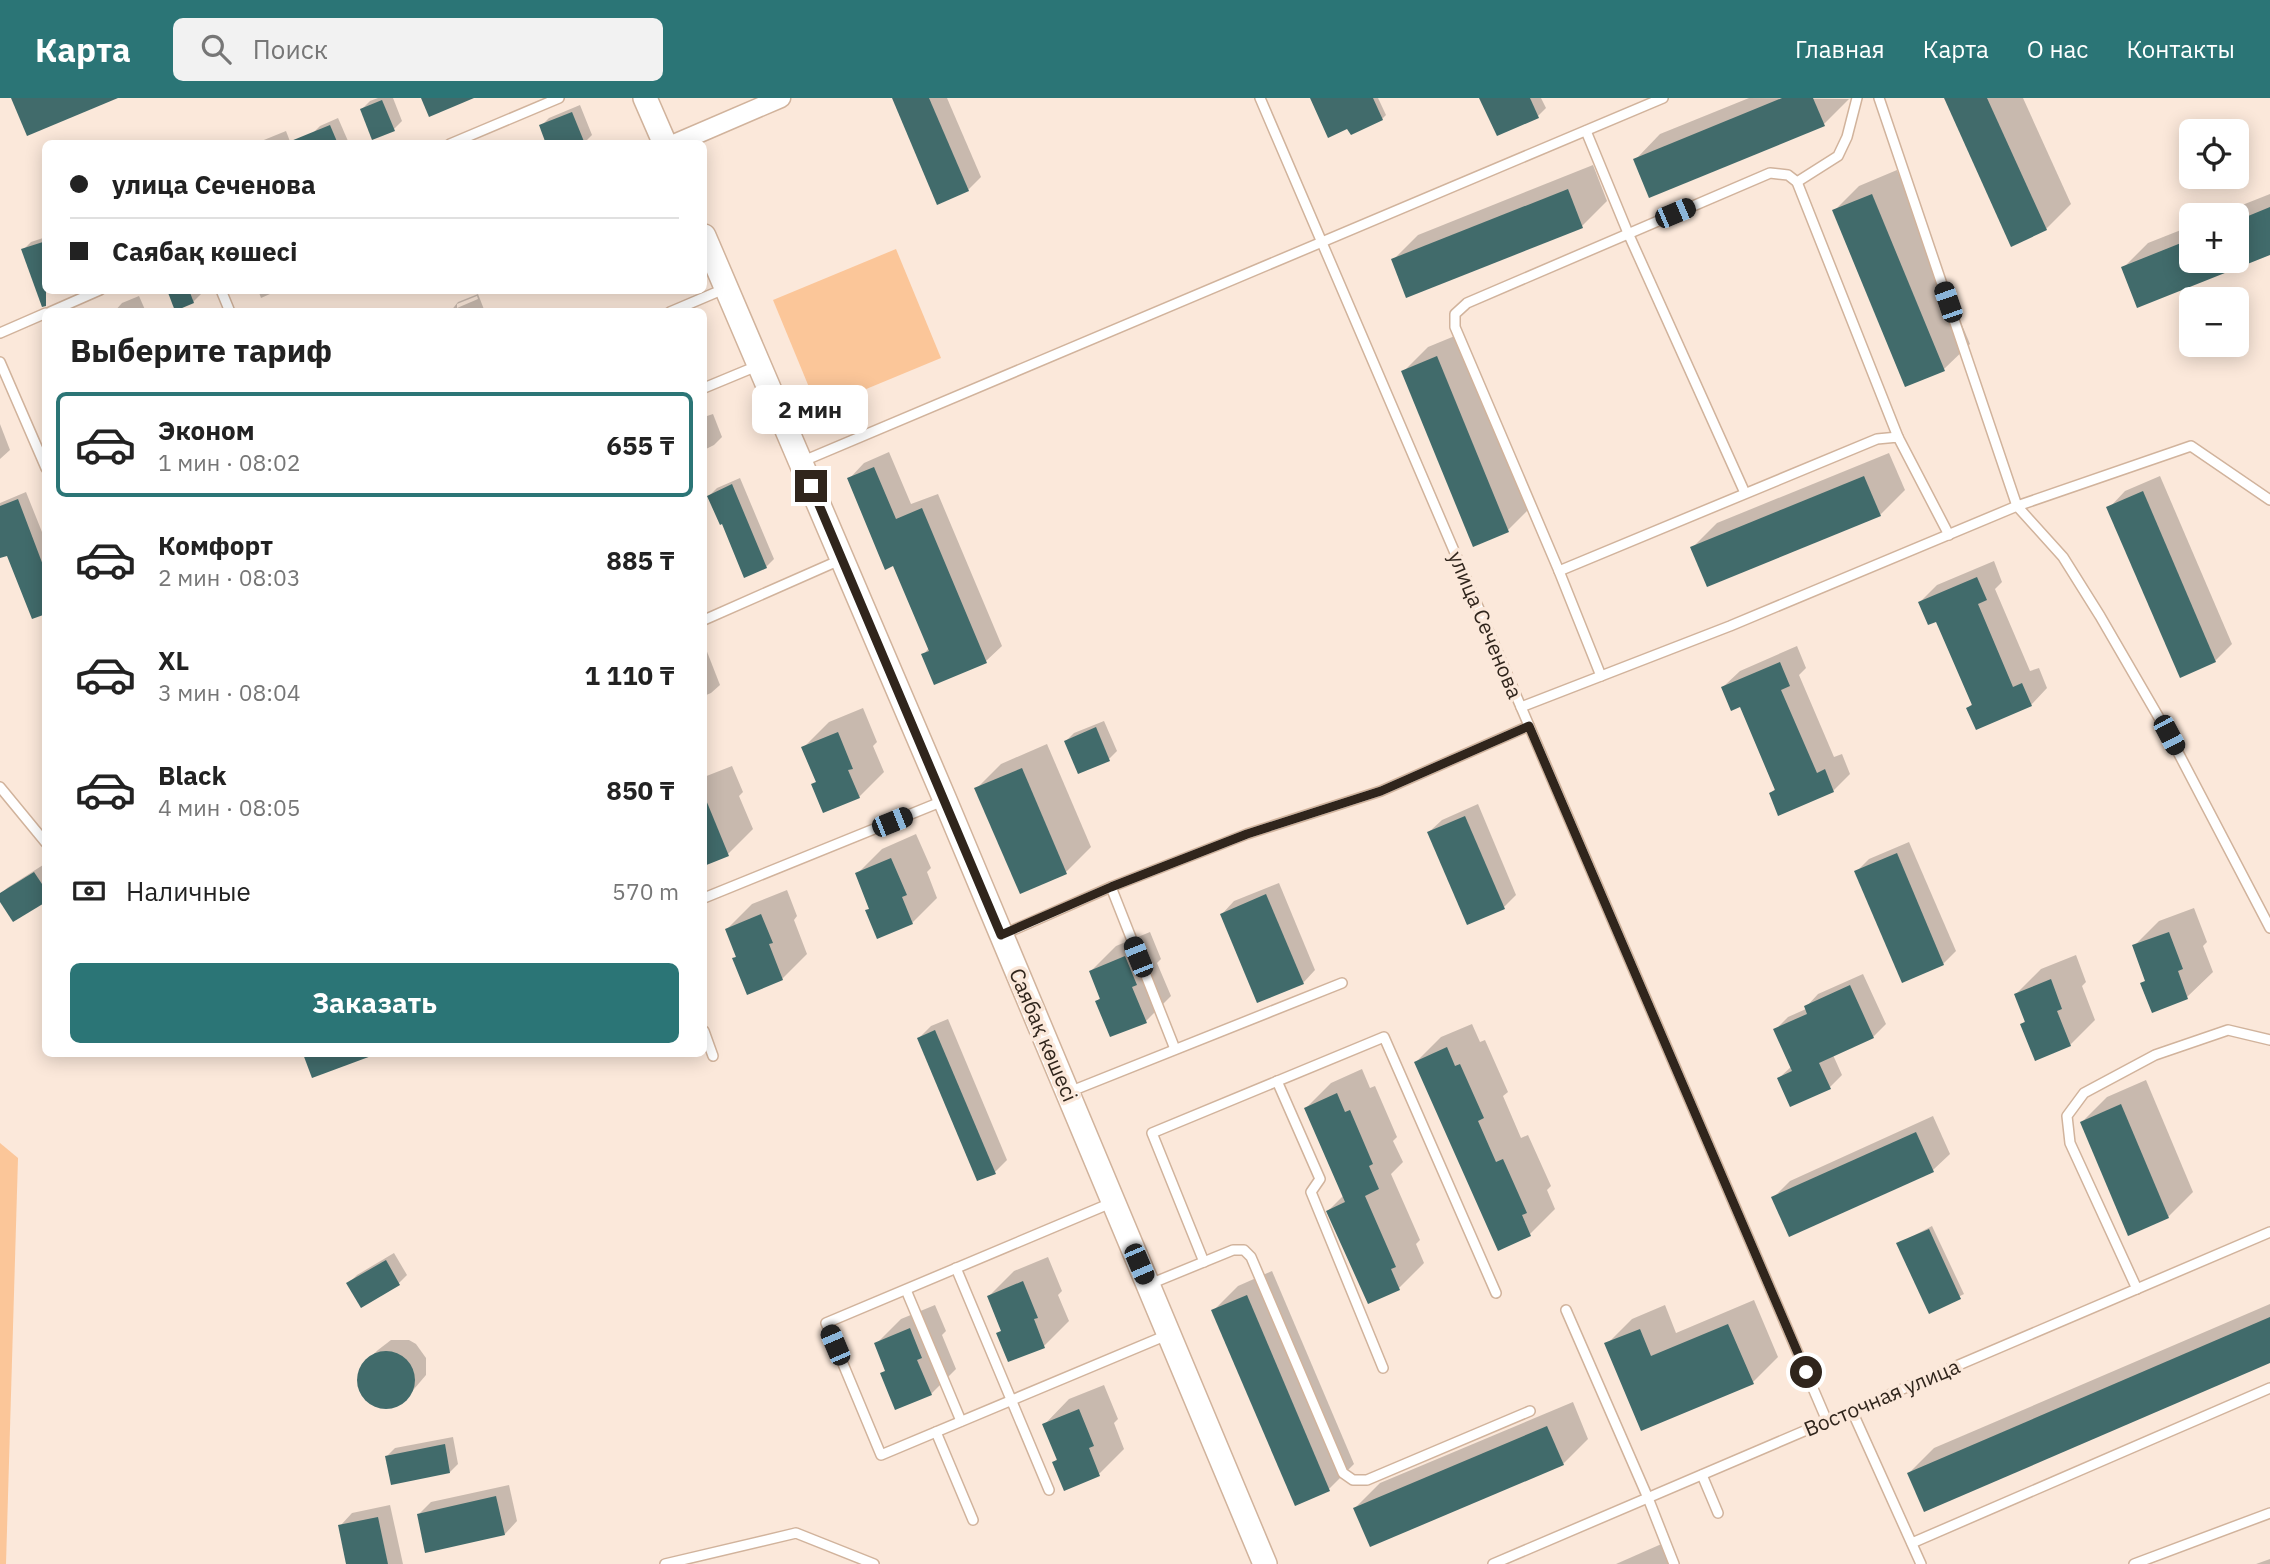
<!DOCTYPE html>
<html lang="ru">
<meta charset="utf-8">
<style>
body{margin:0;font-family:"IBM Plex Sans",sans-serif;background:#f2f2f2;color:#222;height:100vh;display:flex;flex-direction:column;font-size:26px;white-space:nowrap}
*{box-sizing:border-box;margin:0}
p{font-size:23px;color:#767676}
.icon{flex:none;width:38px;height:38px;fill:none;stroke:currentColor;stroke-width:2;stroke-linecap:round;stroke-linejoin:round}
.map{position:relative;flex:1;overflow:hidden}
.sheet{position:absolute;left:42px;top:210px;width:665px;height:749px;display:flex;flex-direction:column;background:#fff;border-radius:10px;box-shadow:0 4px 18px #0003}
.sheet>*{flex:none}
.hud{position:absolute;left:42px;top:42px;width:665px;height:154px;border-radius:10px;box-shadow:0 4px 18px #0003;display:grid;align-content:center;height:154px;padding:0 28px;background:#fff}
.buttons{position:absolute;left:2179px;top:21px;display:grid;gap:14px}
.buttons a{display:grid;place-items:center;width:70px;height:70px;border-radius:10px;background:#fff;box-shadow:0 4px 18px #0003;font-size:35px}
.end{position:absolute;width:32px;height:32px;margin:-16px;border:9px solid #30251c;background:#fff;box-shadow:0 0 0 4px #fff}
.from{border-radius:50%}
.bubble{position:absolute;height:49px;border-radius:10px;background:#fff;box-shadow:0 4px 18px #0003;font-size:23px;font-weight:700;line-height:49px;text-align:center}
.car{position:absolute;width:21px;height:42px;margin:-21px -10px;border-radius:9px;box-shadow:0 0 5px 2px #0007;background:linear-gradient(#222 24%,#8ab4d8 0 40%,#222 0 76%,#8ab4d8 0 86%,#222 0)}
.hud b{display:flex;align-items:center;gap:24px;height:66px;font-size:26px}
.hud b+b{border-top:2px solid #e0e0e0}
.hud i{width:18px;height:18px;background:#222}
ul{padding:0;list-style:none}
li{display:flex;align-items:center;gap:21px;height:105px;margin:0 14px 10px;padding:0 14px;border:4px solid transparent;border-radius:10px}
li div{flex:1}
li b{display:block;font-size:26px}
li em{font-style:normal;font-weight:700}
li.current{border-color:#2b7576}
li>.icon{width:63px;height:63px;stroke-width:1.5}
h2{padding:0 28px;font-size:32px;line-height:84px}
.pay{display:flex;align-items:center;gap:18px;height:77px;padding:0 28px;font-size:26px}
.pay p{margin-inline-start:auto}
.primary-button{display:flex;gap:14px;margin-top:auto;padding:14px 28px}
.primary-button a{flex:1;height:80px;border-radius:10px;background:#2b7576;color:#fff;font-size:28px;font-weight:700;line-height:80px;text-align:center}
header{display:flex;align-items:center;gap:42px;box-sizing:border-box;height:98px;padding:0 35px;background:#2b7576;color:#fff}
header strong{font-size:33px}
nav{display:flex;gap:38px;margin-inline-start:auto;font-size:24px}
.search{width:490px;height:63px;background:#f2f2f2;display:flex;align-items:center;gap:18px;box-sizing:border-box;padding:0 24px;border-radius:10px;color:#767676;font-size:26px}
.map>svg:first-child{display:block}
.green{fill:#fbc699}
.shadow{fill:#0003;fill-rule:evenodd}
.building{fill:#416b6b}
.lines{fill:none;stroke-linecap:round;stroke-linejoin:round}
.service-casing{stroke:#d1b39c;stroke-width:12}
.minor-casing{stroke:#d1b39c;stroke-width:21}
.tertiary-casing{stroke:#d1b39c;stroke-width:26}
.service{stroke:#fff;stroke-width:9}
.minor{stroke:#fff;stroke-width:18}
.tertiary{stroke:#fff;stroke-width:23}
.route{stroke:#30251c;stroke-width:9}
.labels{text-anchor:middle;stroke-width:7;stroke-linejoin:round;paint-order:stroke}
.street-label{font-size:21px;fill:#30251c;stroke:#fbe8da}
</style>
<header>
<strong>Карта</strong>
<div class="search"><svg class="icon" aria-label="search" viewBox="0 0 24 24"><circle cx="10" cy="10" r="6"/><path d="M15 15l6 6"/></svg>Поиск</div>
<nav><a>Главная</a><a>Карта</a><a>О нас</a><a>Контакты</a></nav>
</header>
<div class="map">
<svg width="2270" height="1466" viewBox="0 0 2270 1466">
<rect width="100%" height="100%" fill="#fbe8da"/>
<!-- green -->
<g class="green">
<polygon points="896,151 941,260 818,311 773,202"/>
<polygon points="0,1045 18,1060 6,1466 0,1466"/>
</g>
<!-- shadow -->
<g class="shadow">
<polygon points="378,0 393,0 402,23 394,31 362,11 370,3"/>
<polygon points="894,0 947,0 981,79 968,92"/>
<polygon points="1312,0 1378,0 1386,17 1382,21"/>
<polygon points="1481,0 1541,0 1546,10 1538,18"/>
<polygon points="1749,0 1849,1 1824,26 1635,62 1660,36"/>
<polygon points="1946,0 2023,0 2071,106 2046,131"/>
<polygon points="580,7 592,37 584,45 541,28 549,20"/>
<polygon points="338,20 348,43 345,46 316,46 312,36 320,28"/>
<polygon points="286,33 291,46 254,46"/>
<polygon points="1593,67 1607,103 1582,128 1393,162 1418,137"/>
<polygon points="1897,72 1970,246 1944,271 1906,287 1834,113 1859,88"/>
<polygon points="2270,96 2270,155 2138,208 2123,170 2148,145 2191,128 2191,163 2236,163 2236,117 2217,117"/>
<polygon points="46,139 46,183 23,152 31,144"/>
<polygon points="169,192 200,192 201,196 193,204"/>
<polygon points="258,192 279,192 261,200"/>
<path d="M 478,196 L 485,214 L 450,214 L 458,204 ZM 477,198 L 478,201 L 457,210 L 457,206 Z"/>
<polygon points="139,198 146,214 114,214 122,205"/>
<polygon points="1462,235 1533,407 1508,432 1403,274 1428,249"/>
<polygon points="713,316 722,339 714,347 704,352 704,319"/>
<polygon points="0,326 10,352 0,361"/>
<polygon points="889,354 911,406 938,396 1002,548 986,563 923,557 929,550 894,466 849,381 864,365"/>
<polygon points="1889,355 1905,392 1880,417 1692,450 1717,425"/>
<polygon points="2160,378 2232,546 2215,563 2109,410 2125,393"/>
<polygon points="740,380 774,461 766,469 723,424 709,398 717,390"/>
<polygon points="26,394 46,444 46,514 8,455 0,451 0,405"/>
<polygon points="1994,463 2002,484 1995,491 2030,573 2039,570 2047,590 2031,607 1968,610 1973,605 1937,521 1920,504 1937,487"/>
<polygon points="704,546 720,587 711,595 704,598"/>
<polygon points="1797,548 1806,570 1799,577 1834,659 1842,656 1850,676 1833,693 1779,715 1771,695 1776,690 1741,607 1723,589 1740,573"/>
<polygon points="863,610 877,644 873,648 884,674 859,699 817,683 804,649 829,624"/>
<polygon points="1104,623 1117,653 1109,661 1066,643 1074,635"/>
<polygon points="1047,646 1091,749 1066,774 976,691 1001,666"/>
<polygon points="732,668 743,694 739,698 753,731 728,756 704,766 704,679"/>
<polygon points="1478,706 1516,797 1504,809 1429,734 1442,722"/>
<polygon points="916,736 931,770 927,774 937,800 912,825 867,813 871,809 857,776 882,751"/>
<polygon points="1909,744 1956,853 1943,866 1903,883 1856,774 1869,761"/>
<polygon points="43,767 46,771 46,802 0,800 0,797 7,790"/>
<polygon points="1279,785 1315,872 1303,885 1222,816 1234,803"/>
<polygon points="787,792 797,818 794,822 807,856 782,881 734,861 737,857 727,831 752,806"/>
<polygon points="2194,810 2207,844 2203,848 2213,874 2187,899 2153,913 2147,881 2134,848 2159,823"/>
<polygon points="1150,834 1161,861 1157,865 1171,898 1146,923 1097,903 1101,899 1091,873 1116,848"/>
<polygon points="2076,857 2086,884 2082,888 2095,922 2070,947 2022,926 2026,922 2016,896 2041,871"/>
<polygon points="1863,876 1886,926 1873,939 1833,957 1842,977 1830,989 1779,980 1792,968 1775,932 1788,919 1806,911 1806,909 1818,896"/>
<polygon points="948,921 1007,1062 995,1074 919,940 931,928"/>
<polygon points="1472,926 1480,944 1485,942 1508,994 1503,998 1521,1040 1528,1037 1551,1088 1547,1092 1555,1111 1530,1136 1416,964 1441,939"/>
<polygon points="305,956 362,956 354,963 313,978"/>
<polygon points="1362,971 1370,990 1375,988 1397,1039 1393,1043 1403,1064 1391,1076 1420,1142 1416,1146 1424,1165 1399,1190 1369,1204 1328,1113 1344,1097 1306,1010 1331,985"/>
<polygon points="2146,982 2193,1094 2168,1119 2082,1024 2107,999"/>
<polygon points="1933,1018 1950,1056 1933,1072 1773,1100 1790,1083"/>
<polygon points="1932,1128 1964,1196 1930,1213 1898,1146"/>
<polygon points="394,1155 407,1177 399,1185 361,1208 349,1185 357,1177"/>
<polygon points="1048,1159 1062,1193 1058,1197 1069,1223 1044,1248 1002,1232 989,1198 1014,1173"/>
<polygon points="1272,1173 1354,1366 1329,1391 1213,1213 1238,1188"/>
<polygon points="1754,1202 1778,1259 1753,1284 1642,1331 1607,1246 1632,1221 1665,1207 1676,1235"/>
<polygon points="2270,1206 2270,1263 1909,1375 1934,1350"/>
<polygon points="935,1207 946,1233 942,1237 956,1271 931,1296 886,1272 876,1246 901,1221"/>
<polygon points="391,1242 409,1242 416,1246 426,1260 426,1277 403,1304 395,1308 378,1308 364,1298 361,1291 360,1273 364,1265 378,1252"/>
<polygon points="1104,1287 1118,1321 1114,1325 1124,1351 1099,1376 1065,1391 1054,1364 1058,1360 1044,1327 1069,1301"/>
<polygon points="1573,1304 1588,1341 1563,1366 1355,1410 1380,1385"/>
<polygon points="453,1339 458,1366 450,1374 387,1358 395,1350"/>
<polygon points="509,1387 517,1423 505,1436 418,1417 431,1404"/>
<polygon points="390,1407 403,1466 348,1466 340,1428 352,1415"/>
<polygon points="1666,1444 1675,1466 1616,1466"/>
<polygon points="2270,1461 2270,1466 2256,1466"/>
</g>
<!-- building -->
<g class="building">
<polygon points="11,0 118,0 27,38"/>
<polygon points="421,0 474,0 429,19"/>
<polygon points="892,0 929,0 969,93 937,107"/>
<polygon points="1310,0 1373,0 1383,22 1351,37 1347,31 1328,40"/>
<polygon points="1479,0 1530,0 1539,20 1497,38"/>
<polygon points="1782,0 1813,0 1825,28 1649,100 1633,61"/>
<polygon points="1944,0 1987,0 2047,132 2011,149"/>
<polygon points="382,2 395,33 372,42 360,11"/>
<polygon points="572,14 585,46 546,46 539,27"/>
<polygon points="330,27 338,46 286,46 286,45"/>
<polygon points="1568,91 1583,130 1406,200 1391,161"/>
<polygon points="1872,96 1945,273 1905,289 1832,112"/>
<polygon points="2270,109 2270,157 2137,210 2121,169 2191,141 2191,163 2236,163 2236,123"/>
<polygon points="46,143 46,208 42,209 21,151"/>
<polygon points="167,192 189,192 194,205 175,213"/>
<polygon points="1437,258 1509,434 1473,449 1401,273"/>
<polygon points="874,369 896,421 922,410 987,565 934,587 921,556 929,553 893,468 885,472 847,380"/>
<polygon points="1864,378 1881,418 1707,489 1690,449"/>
<polygon points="732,386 767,470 744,480 722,426 720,427 707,398"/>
<polygon points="2143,393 2216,564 2180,580 2106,409"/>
<polygon points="18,401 46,475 46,516 32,521 7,458 0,460 0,408"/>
<polygon points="1977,479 1987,502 1978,506 2013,589 2022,585 2032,608 1976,632 1966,610 1972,607 1936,524 1928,527 1918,504"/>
<polygon points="1780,564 1790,588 1781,592 1817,675 1825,671 1834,694 1778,718 1769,695 1775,692 1740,609 1731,613 1721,589"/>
<polygon points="1096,629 1110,663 1078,676 1064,643"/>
<polygon points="838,634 853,671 848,672 860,700 823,715 811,686 816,684 801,649"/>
<polygon points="1022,670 1067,776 1020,796 974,690"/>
<polygon points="704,697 729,758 704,768"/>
<polygon points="1465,718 1505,811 1467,827 1427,734"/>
<polygon points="1897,755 1944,867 1902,885 1854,773"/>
<polygon points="891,760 907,797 902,799 913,826 877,841 865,812 869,811 855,775"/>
<polygon points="34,774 46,792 46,804 13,824 0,804 0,795"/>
<polygon points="1266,796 1304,886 1257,905 1220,816"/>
<polygon points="761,816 773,845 769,846 783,882 747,897 732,860 736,859 725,831"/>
<polygon points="2169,834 2183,871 2178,873 2188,901 2152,915 2140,885 2145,883 2132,847"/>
<polygon points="1125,858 1137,887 1132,889 1147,925 1110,939 1095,903 1100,901 1089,873"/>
<polygon points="2051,881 2062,911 2057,913 2071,948 2035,963 2020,926 2025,924 2014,896"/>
<polygon points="1850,887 1874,940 1819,965 1831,991 1790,1009 1777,980 1792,973 1773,931 1807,916 1804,908"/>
<polygon points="935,932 996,1076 977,1083 917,940"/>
<polygon points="1447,949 1455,968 1460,966 1484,1020 1478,1023 1496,1064 1503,1061 1527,1115 1522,1117 1531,1138 1498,1153 1414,964"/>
<polygon points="303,956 373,956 374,957 312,980"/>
<polygon points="1337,995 1345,1014 1350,1012 1373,1066 1369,1068 1379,1091 1365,1098 1396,1169 1391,1171 1400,1192 1368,1206 1326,1113 1345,1104 1304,1010"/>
<polygon points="2121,1006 2169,1120 2128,1138 2080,1024"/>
<polygon points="1916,1034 1934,1074 1789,1139 1771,1099"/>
<polygon points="1929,1131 1961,1201 1929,1216 1896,1145"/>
<polygon points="386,1162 400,1187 361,1210 346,1185"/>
<polygon points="1023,1183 1038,1220 1034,1221 1045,1250 1008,1264 996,1235 1001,1233 987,1198"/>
<polygon points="1247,1197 1330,1393 1295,1408 1211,1212"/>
<polygon points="2270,1219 2270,1265 1924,1414 1907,1375"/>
<polygon points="1728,1226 1754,1286 1641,1333 1604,1245 1640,1231 1651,1258"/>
<polygon points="910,1230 922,1260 917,1262 932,1297 895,1312 880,1275 885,1273 874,1245"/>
<circle cx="386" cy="1282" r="29"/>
<polygon points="1079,1311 1094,1348 1089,1350 1100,1378 1064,1393 1052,1364 1057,1362 1042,1326"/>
<polygon points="1547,1328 1564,1367 1370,1449 1353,1410"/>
<polygon points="445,1346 450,1375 391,1387 385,1358"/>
<polygon points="496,1398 505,1437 425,1455 417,1416"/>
<polygon points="378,1419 388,1466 346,1466 338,1427"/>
</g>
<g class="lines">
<!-- service casing -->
<g class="service-casing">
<g id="service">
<polyline points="1260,0 1827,1323"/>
<polyline points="1879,0 2017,408 2063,459 2100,518 2169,637 2270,830"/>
<polyline points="1586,33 1628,135 1745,395"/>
<polyline points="450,46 559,0"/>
<polyline points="1797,84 1838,58 1847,39 1857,0"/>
<polyline points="221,192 230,214"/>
<polyline points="50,214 100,192"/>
<polyline points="670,214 724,191"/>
<polyline points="0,235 46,215"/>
<polyline points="0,264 46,370"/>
<polyline points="704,290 757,268"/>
<polyline points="801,364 1663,0"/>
<polyline points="1559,473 1877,341 1898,339 1949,437"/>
<polyline points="704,522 840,462"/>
<polyline points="1601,578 1559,473 1455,229 1455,216 1467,205 1770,75 1788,77 1797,84 1898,339"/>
<polyline points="1521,609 1730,528 2017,408 2191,348 2270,402"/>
<polyline points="0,689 46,745"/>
<polyline points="1111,789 1175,951"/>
<polyline points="704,800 943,703"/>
<polyline points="1004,836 1111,789 1247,736 1381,693 1529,628"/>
<polyline points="704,933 713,958"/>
<polyline points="1277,983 1320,1081 1311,1094 1383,1270"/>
<polyline points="1069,994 1342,885"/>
<polyline points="1111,1105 826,1225 881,1357 1167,1237"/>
<polyline points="1204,1164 1152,1035 1384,939 1496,1195"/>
<polyline points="956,1170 1049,1392"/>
<polyline points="1150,1186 1233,1152 1244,1152 1251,1159 1343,1375 1353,1382 1367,1382 1530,1313"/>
<polyline points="2137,1191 2070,1045 2067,1018 2084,995 2155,957 2228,932 2270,942"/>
<polyline points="906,1192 961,1323"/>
<polyline points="1566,1212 1648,1400 1674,1466"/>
<polyline points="1852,1313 1921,1466"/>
<polyline points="936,1334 973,1422"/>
<polyline points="1702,1377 1718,1415"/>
<polyline points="1912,1445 2270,1290"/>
<polyline points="665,1466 796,1435 874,1466"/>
<polyline points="1493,1466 2270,1134"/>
<polyline points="2134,1466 2270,1415"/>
</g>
</g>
<!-- minor casing -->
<g class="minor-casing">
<polyline id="minor" points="674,46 781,0"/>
</g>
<!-- tertiary casing -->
<g class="tertiary-casing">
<g id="tertiary">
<polyline points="645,0 665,46"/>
<polyline points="704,138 945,702 1265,1466"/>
</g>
</g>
<!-- service -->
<use href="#service" class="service"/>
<!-- minor -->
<use href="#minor" class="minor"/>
<!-- tertiary -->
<use href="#tertiary" class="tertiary"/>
</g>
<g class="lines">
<!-- route -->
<polyline class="route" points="811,388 1001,837 1111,789 1247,736 1381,693 1529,628 1806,1274"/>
</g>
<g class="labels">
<!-- street labels -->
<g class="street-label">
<text transform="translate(1485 527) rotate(67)" y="7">улица Сеченова</text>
<text transform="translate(1043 937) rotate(67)" y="7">Саябақ көшесі</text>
<text transform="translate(1882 1300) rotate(-23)" y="7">Восточная улица</text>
</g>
</g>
</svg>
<div class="buttons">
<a><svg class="icon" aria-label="locate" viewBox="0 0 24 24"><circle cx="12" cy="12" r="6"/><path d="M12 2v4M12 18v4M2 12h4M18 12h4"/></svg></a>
<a>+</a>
<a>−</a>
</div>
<i class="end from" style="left:1806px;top:1274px"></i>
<i class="end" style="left:811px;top:388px"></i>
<div class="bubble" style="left:752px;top:287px;width:116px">2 мин</div>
<i class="car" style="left:1675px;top:115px;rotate:67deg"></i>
<i class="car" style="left:1948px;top:204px;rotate:341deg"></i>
<i class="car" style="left:2169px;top:637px;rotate:152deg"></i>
<i class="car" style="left:892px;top:724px;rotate:68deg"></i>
<i class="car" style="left:1138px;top:859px;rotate:338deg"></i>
<i class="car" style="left:1139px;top:1166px;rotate:157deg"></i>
<i class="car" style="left:835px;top:1247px;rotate:337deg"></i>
<div class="hud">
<b><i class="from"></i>улица Сеченова</b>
<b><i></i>Саябақ көшесі</b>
</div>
<section class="sheet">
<h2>Выберите тариф</h2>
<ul>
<li class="current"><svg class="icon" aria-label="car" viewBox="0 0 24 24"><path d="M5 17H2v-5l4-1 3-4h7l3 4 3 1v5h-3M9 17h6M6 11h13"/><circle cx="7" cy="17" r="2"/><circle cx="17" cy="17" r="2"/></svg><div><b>Эконом</b><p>1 мин · 08:02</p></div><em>655 ₸</em></li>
<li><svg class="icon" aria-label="car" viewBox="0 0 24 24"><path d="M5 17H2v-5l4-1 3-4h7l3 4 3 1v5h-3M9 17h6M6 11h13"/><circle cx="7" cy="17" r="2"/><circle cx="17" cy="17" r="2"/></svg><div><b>Комфорт</b><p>2 мин · 08:03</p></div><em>885 ₸</em></li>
<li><svg class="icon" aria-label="car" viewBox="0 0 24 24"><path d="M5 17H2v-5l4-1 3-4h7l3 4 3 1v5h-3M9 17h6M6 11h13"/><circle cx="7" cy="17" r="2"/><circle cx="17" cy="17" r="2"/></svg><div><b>XL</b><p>3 мин · 08:04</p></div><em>1 110 ₸</em></li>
<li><svg class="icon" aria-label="car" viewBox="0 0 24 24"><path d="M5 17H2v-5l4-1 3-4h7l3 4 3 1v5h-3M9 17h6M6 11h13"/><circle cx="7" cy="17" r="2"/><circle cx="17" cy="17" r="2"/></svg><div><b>Black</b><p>4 мин · 08:05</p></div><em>850 ₸</em></li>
</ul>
<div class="pay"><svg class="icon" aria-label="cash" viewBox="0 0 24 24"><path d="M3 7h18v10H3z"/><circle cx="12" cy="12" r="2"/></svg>Наличные<p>570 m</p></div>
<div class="primary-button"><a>Заказать</a></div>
</section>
</div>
